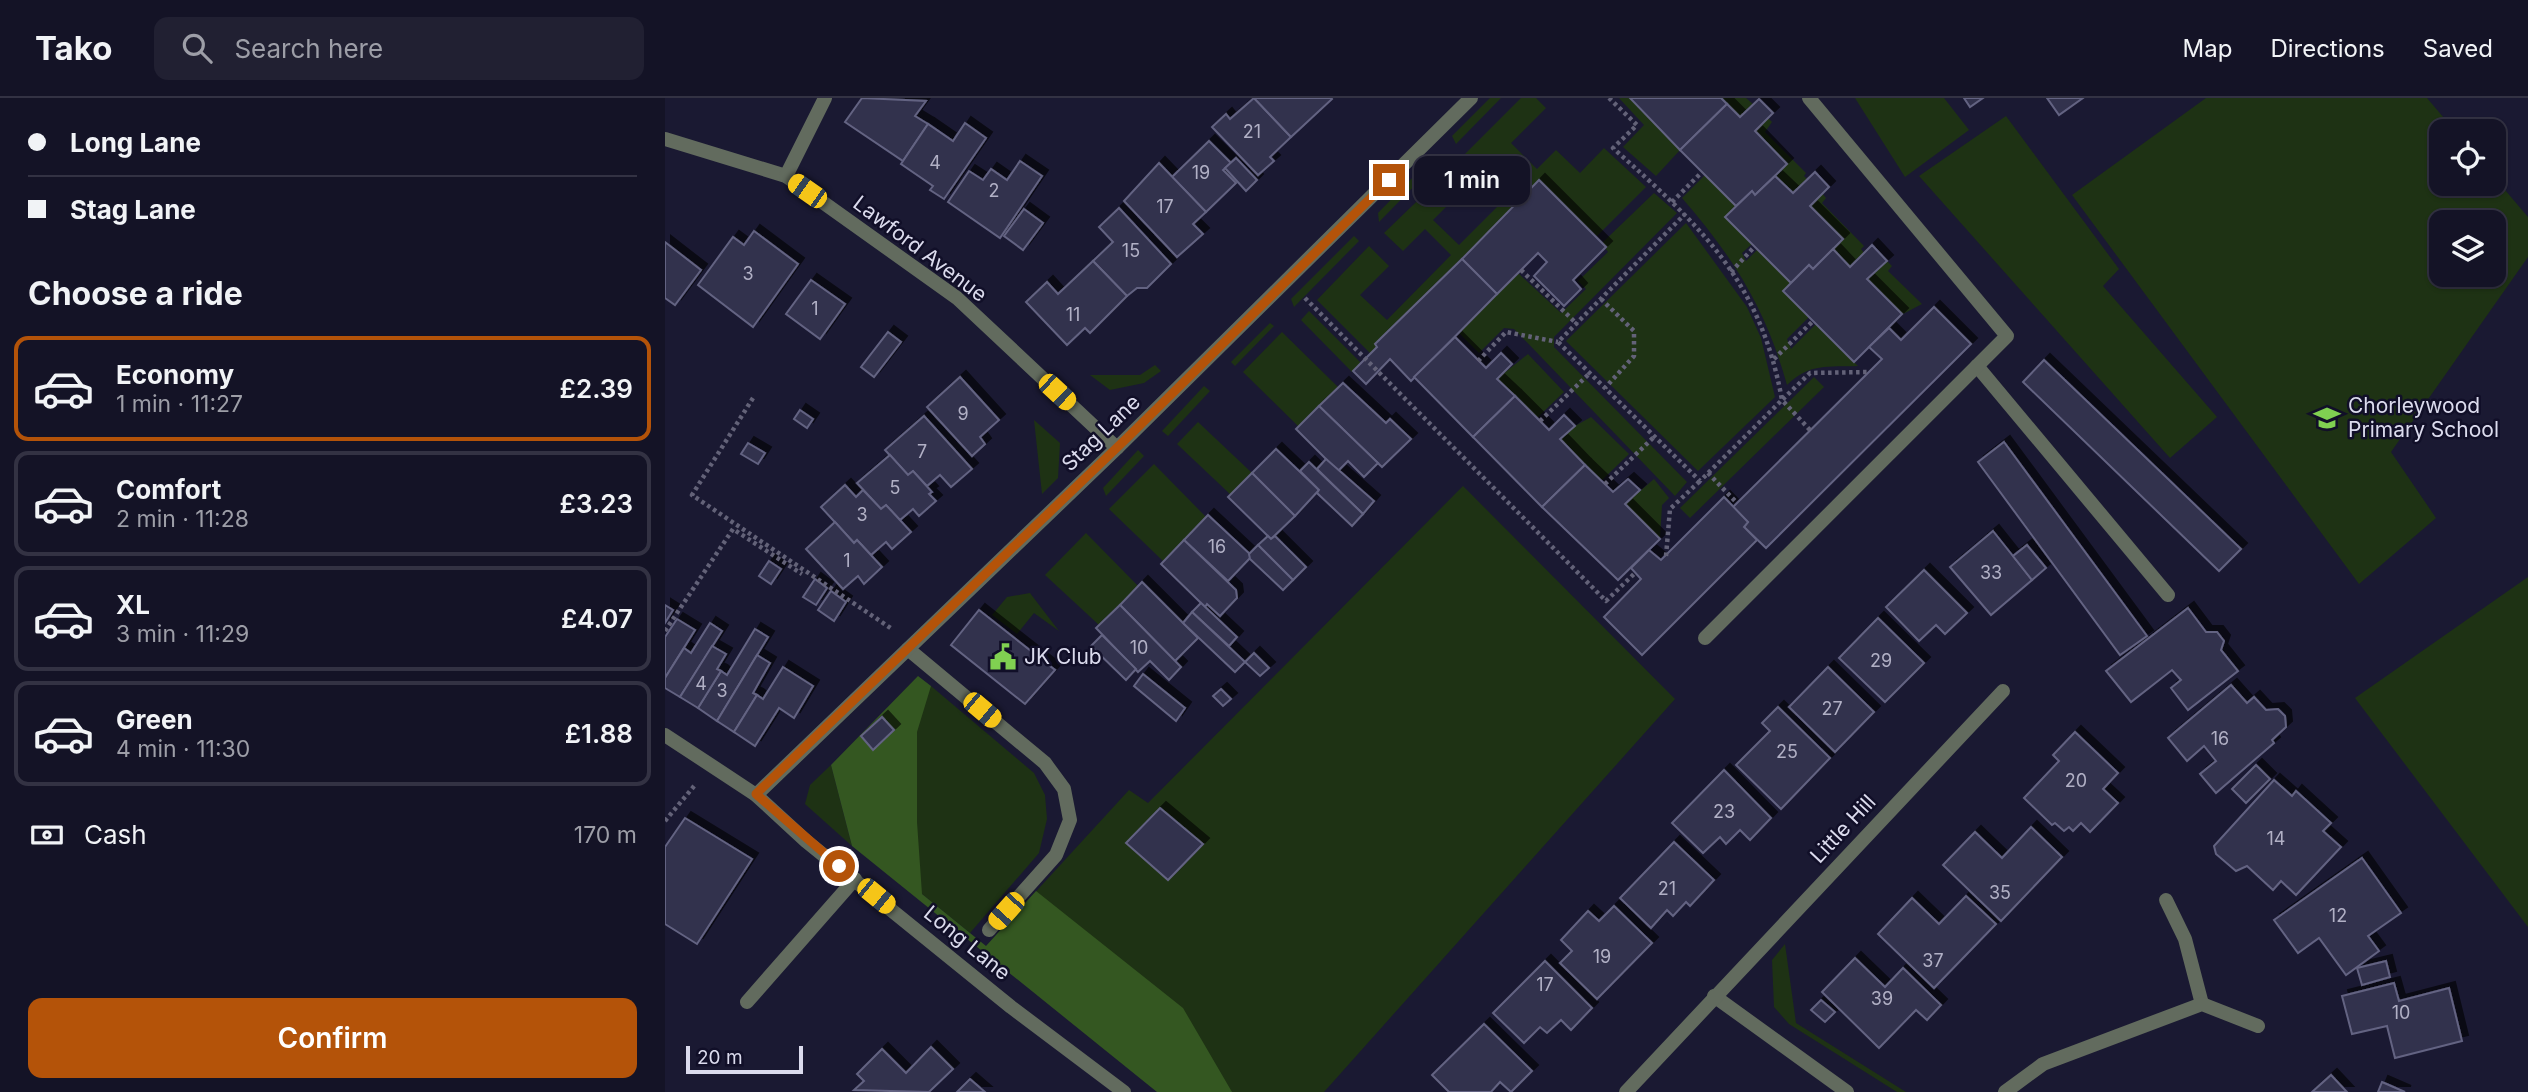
<!DOCTYPE html>
<meta charset="utf-8">
<style>
body{margin:0;font-family:Inter,sans-serif;background:#212032;color:#f1f3f6;height:100vh;display:flex;flex-direction:column;font-size:26px;white-space:nowrap}
*{box-sizing:border-box;margin:0}
p{font-size:23px;color:#9d9ea7}
.icon{flex:none;width:38px;height:38px;fill:none;stroke:currentColor;stroke-width:2;stroke-linecap:round;stroke-linejoin:round}
.map{position:relative;flex:1;overflow:hidden}
.panel{display:flex;flex-direction:column;background:#141326;width:665px}
.panel>*{flex:none}
.banner{display:grid;align-content:center;height:154px;padding:0 28px;background:#141326}
.controls{position:absolute;left:1764px;top:21px;display:grid;gap:14px}
.controls a{display:grid;place-items:center;width:77px;height:77px;border-radius:14px;background:#141326;box-shadow:0 2px 5px #0004,0 0 0 2px #333243;font-size:35px}
.scale{position:absolute;left:21px;bottom:18px;width:117px;box-sizing:border-box;padding-left:7px;border:4px solid #dbdbed;border-top:0;font-size:19px;line-height:24px;white-space:nowrap;color:#dbdbed;-webkit-text-stroke:5px #110f28;paint-order:stroke}
.end{position:absolute;width:32px;height:32px;margin:-16px;border:9px solid #b45309;background:#fff;box-shadow:0 0 0 4px #fff}
.from{border-radius:50%}
.bubble{position:absolute;height:49px;border-radius:14px;background:#141326;box-shadow:0 2px 5px #0004,0 0 0 2px #333243;font-size:23px;font-weight:600;line-height:49px;text-align:center}
.car{position:absolute;width:21px;height:42px;margin:-21px -10px;border-radius:9px;box-shadow:0 0 5px 2px #0007;background:linear-gradient(#f5c518 24%,#345 0 40%,#f5c518 0 76%,#345 0 86%,#f5c518 0)}
.banner b{display:flex;align-items:center;gap:24px;height:66px;font-size:26px}
.banner b+b{border-top:2px solid #333243}
.banner i{width:18px;height:18px;background:#f1f3f6}
ul{padding:0;list-style:none}
li{display:flex;align-items:center;gap:21px;height:105px;margin:0 14px 10px;padding:0 14px;border:4px solid #333243;border-radius:14px}
li div{flex:1}
li b{display:block;font-size:26px}
li em{font-style:normal;font-weight:600}
li.active{border-color:#b45309}
li>.icon{width:63px;height:63px;stroke-width:1.5}
h2{padding:0 28px;font-size:32px;line-height:84px}
.pay{display:flex;align-items:center;gap:18px;height:77px;padding:0 28px;font-size:26px}
.pay p{margin-inline-start:auto}
.action{display:flex;gap:14px;margin-top:auto;padding:14px 28px}
.action a{flex:1;height:80px;border-radius:14px;background:#b45309;color:#fff;font-size:28px;font-weight:600;line-height:80px;text-align:center}
header{display:flex;align-items:center;gap:42px;box-sizing:border-box;height:98px;padding:0 35px;background:#141326;border-bottom:2px solid #333243}
header strong{font-size:33px}
nav{display:flex;gap:38px;margin-inline-start:auto;font-size:24px}
.search{width:490px;height:63px;background:#212032;display:flex;align-items:center;gap:18px;box-sizing:border-box;padding:0 24px;border-radius:14px;color:#9d9ea7;font-size:26px}
main{display:flex;flex:1;min-height:0}
.map>svg:first-child{display:block}
.green{fill:#1e3214;fill-rule:evenodd}
.forest{fill:#345721}
.building{fill:#32314d;stroke:#636382;stroke-width:2;filter:url(#shadow)}
.lines{fill:none;stroke-linecap:round;stroke-linejoin:round}
.path{stroke:#636278;stroke-width:4.5;stroke-dasharray:3.5 3.5;stroke-linecap:butt}
.service{stroke:#626b5e;stroke-width:14}
.minor{stroke:#626b5e;stroke-width:14}
.tertiary{stroke:#626b5e;stroke-width:14}
.route{stroke:#b45309;stroke-width:9}
.labels{text-anchor:middle;stroke-width:5;stroke-linejoin:round;paint-order:stroke}
.number-label{font-size:18px;fill:#b1b0c5}
.street-label{font-size:21px;fill:#dbdbed;stroke:#110f28}
.poi-label{font-size:21px;fill:#dbdbed;stroke:#110f28;text-anchor:start}
</style>
<header>
<strong>Tako</strong>
<div class="search"><svg class="icon" aria-label="search" viewBox="0 0 24 24"><circle cx="10" cy="10" r="6"/><path d="M15 15l6 6"/></svg>Search here</div>
<nav><a>Map</a><a>Directions</a><a>Saved</a></nav>
</header>
<main>
<section class="panel">
<div class="banner">
<b><i class="from"></i>Long Lane</b>
<b><i></i>Stag Lane</b>
</div>
<h2>Choose a ride</h2>
<ul>
<li class="active"><svg class="icon" aria-label="car" viewBox="0 0 24 24"><path d="M5 17H2v-5l4-1 3-4h7l3 4 3 1v5h-3M9 17h6M6 11h13"/><circle cx="7" cy="17" r="2"/><circle cx="17" cy="17" r="2"/></svg><div><b>Economy</b><p>1 min · 11:27</p></div><em>£2.39</em></li>
<li><svg class="icon" aria-label="car" viewBox="0 0 24 24"><path d="M5 17H2v-5l4-1 3-4h7l3 4 3 1v5h-3M9 17h6M6 11h13"/><circle cx="7" cy="17" r="2"/><circle cx="17" cy="17" r="2"/></svg><div><b>Comfort</b><p>2 min · 11:28</p></div><em>£3.23</em></li>
<li><svg class="icon" aria-label="car" viewBox="0 0 24 24"><path d="M5 17H2v-5l4-1 3-4h7l3 4 3 1v5h-3M9 17h6M6 11h13"/><circle cx="7" cy="17" r="2"/><circle cx="17" cy="17" r="2"/></svg><div><b>XL</b><p>3 min · 11:29</p></div><em>£4.07</em></li>
<li><svg class="icon" aria-label="car" viewBox="0 0 24 24"><path d="M5 17H2v-5l4-1 3-4h7l3 4 3 1v5h-3M9 17h6M6 11h13"/><circle cx="7" cy="17" r="2"/><circle cx="17" cy="17" r="2"/></svg><div><b>Green</b><p>4 min · 11:30</p></div><em>£1.88</em></li>
</ul>
<div class="pay"><svg class="icon" aria-label="cash" viewBox="0 0 24 24"><path d="M3 7h18v10H3z"/><circle cx="12" cy="12" r="2"/></svg>Cash<p>170 m</p></div>
<div class="action"><a>Confirm</a></div>
</section>
<div class="map">
<svg width="1863" height="994" viewBox="0 0 1863 994">
<defs>
<filter id="shadow"><feDropShadow dx="6" dy="-6" stdDeviation="0" flood-color="#0009"/></filter>
</defs>
<rect width="100%" height="100%" fill="#1a1932"/>
<!-- green -->
<g class="green">
<polygon points="825,0 836,0 791,46 787,38"/>
<polygon points="856,0 871,0 881,10 846,45 872,71 891,52 915,75 939,50 981,89 932,138 874,83 710,246 712,249 705,255 652,202 704,148 724,168 695,197 722,222 786,157 760,131 738,153 719,135 774,82 791,99 768,122 794,147 859,82 833,56 813,76 796,60"/>
<polygon points="954,0 965,0 1015,52 991,78 958,49 979,27"/>
<polygon points="1056,0 1081,0 1088,6 1075,19"/>
<polygon points="1190,0 1279,0 1304,32 1240,79"/>
<path d="M 1541,0 L 1762,0 L 1790,33 L 1776,33 L 1776,86 L 1829,86 L 1829,79 L 1863,119 L 1863,159 L 1726,354 L 1771,420 L 1694,486 L 1407,97 ZM 1776,124 L 1829,124 L 1829,177 L 1776,177 Z"/>
<polygon points="1341,18 1454,171 1438,188 1552,319 1505,360 1254,78"/>
<polygon points="1103,20 1107,24 1100,34 1141,75 1139,78 1142,81 1128,95 1110,78 1122,66 1090,33"/>
<polygon points="756,71 761,76 714,124 713,115"/>
<path d="M 1040,77 L 1071,108 L 1061,119 L 1087,146 L 1077,155 L 1081,163 L 1093,151 L 1126,185 L 1118,193 L 1144,219 L 1122,241 L 1126,251 L 1151,226 L 1193,268 C 1163,269 1144,265 1122,287 C 1101,211 1069,160 1017,100 Z"/>
<polygon points="989,95 1012,115 889,239 889,249 1022,384 1010,398 849,231 839,230 814,255 794,235 853,175 896,215 921,191 913,183 943,154 937,145"/>
<polygon points="1157,95 1161,100 1157,105 1199,148 1196,151 1199,155 1185,169 1168,151 1177,141 1145,108"/>
<polygon points="1021,125 1082,209 1096,240 1110,299 1033,373 901,243"/>
<polygon points="689,138 694,143 629,209 626,201"/>
<polygon points="1222,163 1227,168 1223,173 1257,206 1236,217 1202,181"/>
<polygon points="644,213 696,265 687,274 636,222"/>
<polygon points="605,225 609,228 570,268 566,264"/>
<polygon points="617,234 673,289 634,329 578,274"/>
<polygon points="863,256 899,294 872,320 832,281"/>
<polygon points="490,267 496,273 479,285 445,292 425,277 475,277"/>
<polygon points="1149,279 1159,289 1025,420 1015,410"/>
<polygon points="539,288 545,293 503,338 497,333"/>
<polygon points="926,319 964,356 936,383 895,341 910,328"/>
<polygon points="369,322 395,345 393,380 377,396"/>
<polygon points="533,324 587,375 566,397 512,346"/>
<polygon points="473,352 479,358 441,398 438,390"/>
<polygon points="489,366 541,419 498,463 444,411"/>
<polygon points="989,381 1004,400 997,407 995,441 960,406"/>
<polygon points="798,388 1010,601 659,994 526,994 332,836 464,692 483,705"/>
<polygon points="421,435 473,488 434,527 380,477"/>
<polygon points="1863,479 1863,829 1690,600"/>
<polygon points="365,495 394,533 369,515 352,536 327,517 342,499"/>
<polygon points="266,588 369,675 380,697 382,721 374,755 305,835 257,796 179,677"/>
<polygon points="166,667 187,748 140,706 145,687"/>
<polygon points="1120,846 1131,925 1241,994 1232,994 1124,926 1109,909 1107,862"/>
</g>
<!-- forest -->
<polygon class="forest" points="253,578 266,588 252,634 252,724 257,796 321,848 371,793 518,910 567,994 492,994 187,748 166,667"/>
<!-- building -->
<g class="building">
<polygon points="197,0 261,3 250,18 263,26 238,63 180,24"/>
<polygon points="589,0 626,39 605,59 609,63 593,77 547,29 561,16 565,21"/>
<polygon points="589,0 666,0 667,1 626,39"/>
<polygon points="965,0 1056,0 1062,6 1015,52"/>
<polygon points="1299,0 1318,0 1305,9"/>
<polygon points="1382,0 1418,0 1394,17"/>
<polygon points="1094,1 1108,15 1090,33 1122,66 1090,97 1087,93 1071,108 1015,52 1062,6 1075,19"/>
<polygon points="300,25 321,40 279,101 265,92 268,88 236,66 263,26 288,43"/>
<polygon points="544,43 566,65 558,72 571,85 541,114 507,79"/>
<polygon points="571,60 592,82 581,93 560,70"/>
<polygon points="355,63 377,78 335,140 283,104 304,73 318,82 326,71 342,82"/>
<polygon points="494,65 541,114 528,126 538,136 512,159 459,103"/>
<polygon points="1150,74 1164,89 1145,108 1178,141 1148,171 1144,167 1126,185 1060,119 1087,93 1090,97 1110,78 1128,95"/>
<polygon points="874,82 941,149 908,182 916,191 899,208 869,178 882,164 873,155 832,196 797,161"/>
<polygon points="454,110 506,166 482,190 472,190 462,198 428,163 448,144 434,129"/>
<polygon points="359,111 378,125 358,152 339,138"/>
<polygon points="89,133 133,166 88,229 33,187 68,139 79,147"/>
<polygon points="0,144 36,172 10,207 0,200"/>
<polygon points="1207,147 1222,163 1202,181 1237,216 1189,264 1118,193 1144,167 1148,171 1168,151 1185,169"/>
<polygon points="797,161 832,196 746,283 725,261 701,286 688,273 712,249 710,246"/>
<polygon points="428,163 462,198 425,235 420,230 402,247 361,204 382,184 393,196"/>
<polygon points="146,182 180,206 155,241 121,216"/>
<polygon points="1269,209 1306,246 1101,450 1079,429 1083,424 1068,409 1217,261 1204,249 1224,230 1236,242"/>
<polygon points="223,234 236,244 209,279 196,269"/>
<polygon points="790,239 821,270 836,255 847,266 832,281 850,298 808,339 749,279"/>
<polygon points="1379,262 1576,451 1554,473 1358,284"/>
<polygon points="295,279 334,322 315,339 320,346 307,358 262,309"/>
<polygon points="678,285 721,325 725,321 746,341 717,369 654,308"/>
<polygon points="850,298 884,332 899,317 910,328 895,341 920,367 877,409 808,339"/>
<polygon points="654,308 713,365 699,379 683,363 673,373 631,331"/>
<polygon points="135,312 148,321 142,330 129,321"/>
<polygon points="259,318 307,371 286,389 275,377 262,388 248,373 243,377 220,352"/>
<polygon points="1339,344 1482,538 1455,557 1313,364"/>
<polygon points="83,345 100,355 93,366 76,356"/>
<polygon points="611,351 654,392 630,418 587,375"/>
<polygon points="225,357 243,377 248,373 267,394 264,396 271,403 254,418 248,411 235,422 221,407 216,411 192,385"/>
<polygon points="661,361 709,403 698,416 652,371"/>
<polygon points="644,364 698,416 687,428 652,395 654,392 635,373"/>
<polygon points="920,367 948,394 963,381 975,392 960,406 995,441 953,482 877,409"/>
<polygon points="587,375 630,418 606,441 563,399"/>
<polygon points="180,387 191,399 198,392 216,411 221,407 246,434 227,451 221,444 206,457 192,442 189,445 156,409"/>
<polygon points="1059,399 1083,424 1079,429 1092,442 977,557 939,519 976,481 966,470 984,452 996,462"/>
<polygon points="543,417 587,458 563,483 519,442"/>
<polygon points="170,424 189,445 192,442 217,469 199,486 193,478 178,491 141,451"/>
<polygon points="1328,433 1367,482 1326,517 1285,469"/>
<polygon points="603,438 606,441 610,438 641,469 628,482 593,447"/>
<polygon points="519,442 571,492 572,500 555,518 542,506 540,509 536,505 496,466"/>
<polygon points="593,447 628,482 618,492 585,461 584,456"/>
<polygon points="1362,447 1381,470 1367,482 1348,458"/>
<polygon points="104,463 116,471 106,486 94,478"/>
<polygon points="1259,472 1302,515 1280,536 1271,527 1254,543 1221,509"/>
<polygon points="150,481 162,490 151,507 138,499"/>
<polygon points="477,484 533,540 510,563 455,507"/>
<polygon points="166,493 181,504 169,523 153,512"/>
<polygon points="536,505 572,539 564,548 527,514"/>
<polygon points="0,507 8,512 0,525"/>
<polygon points="455,507 516,569 504,582 485,563 473,574 431,530"/>
<polygon points="1523,510 1541,534 1552,534 1559,543 1556,552 1573,573 1523,612 1506,590 1516,582 1507,572 1466,604 1441,573"/>
<polygon points="314,512 390,572 360,606 286,547"/>
<polygon points="527,514 580,564 570,574 518,525"/>
<polygon points="1213,520 1259,565 1220,604 1174,560"/>
<polygon points="12,521 30,532 0,580 0,539"/>
<polygon points="45,525 57,533 15,599 0,590 0,580 19,550 26,555"/>
<polygon points="90,531 103,539 52,623 33,610 56,573 62,577"/>
<polygon points="437,537 471,571 461,582 426,548"/>
<polygon points="47,548 61,556 52,571 56,573 33,610 15,599"/>
<polygon points="589,555 604,570 595,578 580,564"/>
<polygon points="92,557 105,565 88,595 92,597 69,634 52,623"/>
<polygon points="118,569 148,588 129,620 114,610 90,648 69,634 92,597 98,601"/>
<polygon points="1163,569 1209,614 1170,654 1124,609"/>
<polygon points="478,576 520,610 511,623 469,588"/>
<polygon points="1566,587 1582,605 1589,599 1601,612 1613,611 1620,618 1621,629 1607,642 1609,645 1551,695 1535,676 1551,663 1539,648 1522,663 1503,640"/>
<polygon points="556,591 566,601 558,608 548,598"/>
<polygon points="1113,609 1165,660 1116,711 1071,667 1105,633 1097,625"/>
<polygon points="217,619 229,632 208,652 196,638"/>
<polygon points="1410,634 1453,675 1438,691 1453,705 1425,734 1416,725 1408,733 1404,729 1399,733 1390,725 1387,727 1359,700 1394,663 1388,657"/>
<polygon points="1591,667 1605,681 1581,705 1567,691"/>
<polygon points="1059,672 1106,720 1085,742 1075,732 1061,746 1055,739 1038,755 1007,725"/>
<polygon points="1609,682 1627,698 1631,693 1666,725 1658,733 1676,749 1631,797 1616,783 1608,792 1582,768 1571,773 1551,756 1549,748"/>
<polygon points="495,710 538,746 503,782 461,745"/>
<polygon points="20,720 87,761 32,846 0,826 0,749"/>
<polygon points="1366,729 1397,759 1336,823 1278,767 1310,734 1337,760"/>
<polygon points="1009,744 1049,782 1025,808 1021,804 1008,818 1002,812 986,830 955,800"/>
<polygon points="1697,760 1736,815 1703,838 1714,853 1681,877 1654,840 1633,855 1609,822"/>
<polygon points="1301,798 1331,826 1269,890 1213,836 1247,800 1274,826"/>
<polygon points="949,808 987,845 932,901 895,865 907,853 896,842 923,813 934,823"/>
<polygon points="1190,860 1220,889 1238,870 1276,907 1262,922 1251,912 1214,950 1157,894"/>
<polygon points="880,863 927,910 906,932 896,922 882,935 875,929 859,945 828,915"/>
<polygon points="1721,863 1725,879 1697,887 1692,870"/>
<polygon points="1729,885 1734,903 1784,890 1797,943 1730,960 1722,928 1687,936 1677,898"/>
<polygon points="1156,902 1170,914 1160,924 1146,912"/>
<polygon points="819,926 867,973 846,994 835,984 826,994 784,994 767,977"/>
<polygon points="266,949 288,971 264,994 189,992 199,983 192,976 217,951 241,975"/>
<polygon points="1666,977 1682,994 1647,994"/>
<polygon points="305,981 320,994 292,994"/>
<polygon points="1717,984 1740,994 1713,994"/>
</g>
<g class="lines">
<!-- path -->
<g class="path">
<path d="M 944,0 L 972,27 L 948,50 C 1035,128 1095,181 1117,302 L 1035,383 L 893,244 L 1020,116"/>
<polyline points="1007,104 1037,74"/>
<polyline points="856,172 912,226"/>
<polyline points="1066,174 1090,148"/>
<polyline points="640,200 941,503 970,475"/>
<polyline points="936,201 969,233 969,258 940,290"/>
<polyline points="1109,261 1148,223"/>
<polyline points="813,263 841,234 893,244"/>
<polyline points="88,300 27,397 227,531"/>
<polyline points="875,323 925,275"/>
<polyline points="1145,332 1117,302 1145,275 1203,274"/>
<polyline points="1043,375 1072,405"/>
<polyline points="940,386 990,338"/>
<polyline points="1001,458 1005,411 1035,383"/>
<polyline points="0,533 68,431 137,476"/>
<polyline points="0,723 30,687"/>
</g>
<!-- service -->
<g class="service">
<polyline points="1312,268 1503,497"/>
<polyline points="1040,540 1342,238 1144,0"/>
<polyline points="243,551 380,665 399,691 405,722 391,757 324,832"/>
<polyline points="82,904 190,781"/>
</g>
<!-- minor -->
<g class="minor">
<polyline points="0,41 121,78 292,200 452,350"/>
<polyline points="121,78 160,0"/>
<polyline points="91,697 452,350 806,0"/>
<polyline points="1501,802 1520,841 1537,906"/>
<polyline points="1049,898 1182,994"/>
<polyline points="961,994 1338,593"/>
<polyline points="1340,994 1378,966 1537,906 1593,928"/>
</g>
<!-- tertiary -->
<polyline class="tertiary" points="0,637 91,697 141,743 346,909 459,994"/>
</g>
<g class="lines">
<!-- route -->
<polyline class="route" points="174,768 91,696 463,339 724,82"/>
</g>
<!-- icons -->
<defs>
<g id="school-bare" transform="scale(2.1)"><path d="M0-5L7-2L0 1L-7-2ZM-4 1L0 2.5L4 1V4Q0 6-4 4Z" fill="#80d051" stroke="#110f28" stroke-width="2.5" paint-order="stroke"/></g>
<g id="civic-bare" transform="scale(2.1)"><path d="M-.6-6.5H3V-4.5H.6V-3L4-1V1h2V6H-6V1h2V-1L-.6-3ZM-1.2 2.5V6h2.4V2.5Z" fill="#80d051" stroke="#110f28" stroke-width="2.5" paint-order="stroke"/></g>
</defs>
<g fill-rule="evenodd">
<use href="#school-bare" x="1662" y="320"/>
<use href="#civic-bare" x="338" y="559"/>
</g>
<g class="labels">
<!-- number labels -->
<g class="number-label">
<text x="587" y="40">21</text>
<text x="270" y="71">4</text>
<text x="536" y="81">19</text>
<text x="329" y="99">2</text>
<text x="500" y="115">17</text>
<text x="466" y="159">15</text>
<text x="83" y="182">3</text>
<text x="150" y="217">1</text>
<text x="408" y="223">11</text>
<text x="298" y="322">9</text>
<text x="257" y="360">7</text>
<text x="230" y="396">5</text>
<text x="197" y="423">3</text>
<text x="552" y="455">16</text>
<text x="182" y="469">1</text>
<text x="1326" y="481">33</text>
<text x="474" y="556">10</text>
<text x="1216" y="569">29</text>
<text x="36" y="592">4</text>
<text x="57" y="599">3</text>
<text x="1167" y="617">27</text>
<text x="1555" y="647">16</text>
<text x="1122" y="660">25</text>
<text x="1411" y="689">20</text>
<text x="1059" y="720">23</text>
<text x="1611" y="747">14</text>
<text x="1002" y="797">21</text>
<text x="1335" y="801">35</text>
<text x="1673" y="824">12</text>
<text x="937" y="865">19</text>
<text x="1268" y="869">37</text>
<text x="880" y="893">17</text>
<text x="1217" y="907">39</text>
<text x="1736" y="921">10</text>
</g>
<!-- street labels -->
<g class="street-label">
<text transform="translate(255 151) rotate(37)" y="7">Lawford Avenue</text>
<text transform="translate(436 335) rotate(-44)" y="7">Stag Lane</text>
<text transform="translate(1178 731) rotate(-47)" y="7">Little Hill</text>
<text transform="translate(302 845) rotate(39)" y="7">Long Lane</text>
</g>
<!-- poi labels -->
<g class="poi-label">
<text x="1683" y="315">Chorleywood<tspan x="1683" dy="24">Primary School</tspan></text>
<text x="359" y="566">JK Club</text>
</g>
</g>
</svg>
<div class="controls">
<a><svg class="icon" aria-label="locate" viewBox="0 0 24 24"><circle cx="12" cy="12" r="6"/><path d="M12 2v4M12 18v4M2 12h4M18 12h4"/></svg></a>
<a><svg class="icon" aria-label="layers" viewBox="0 0 24 24"><path d="M12 4l9 5-9 5-9-5zM3 14l9 5 9-5"/></svg></a>
</div>
<div class="scale">20 m</div>
<i class="end from" style="left:174px;top:768px"></i>
<i class="end" style="left:724px;top:82px"></i>
<div class="bubble" style="left:749px;top:58px;width:116px">1 min</div>
<i class="car" style="left:142px;top:93px;rotate:305deg"></i>
<i class="car" style="left:392px;top:294px;rotate:133deg"></i>
<i class="car" style="left:317px;top:612px;rotate:130deg"></i>
<i class="car" style="left:211px;top:798px;rotate:129deg"></i>
<i class="car" style="left:341px;top:813px;rotate:222deg"></i>
</div>
</main>
